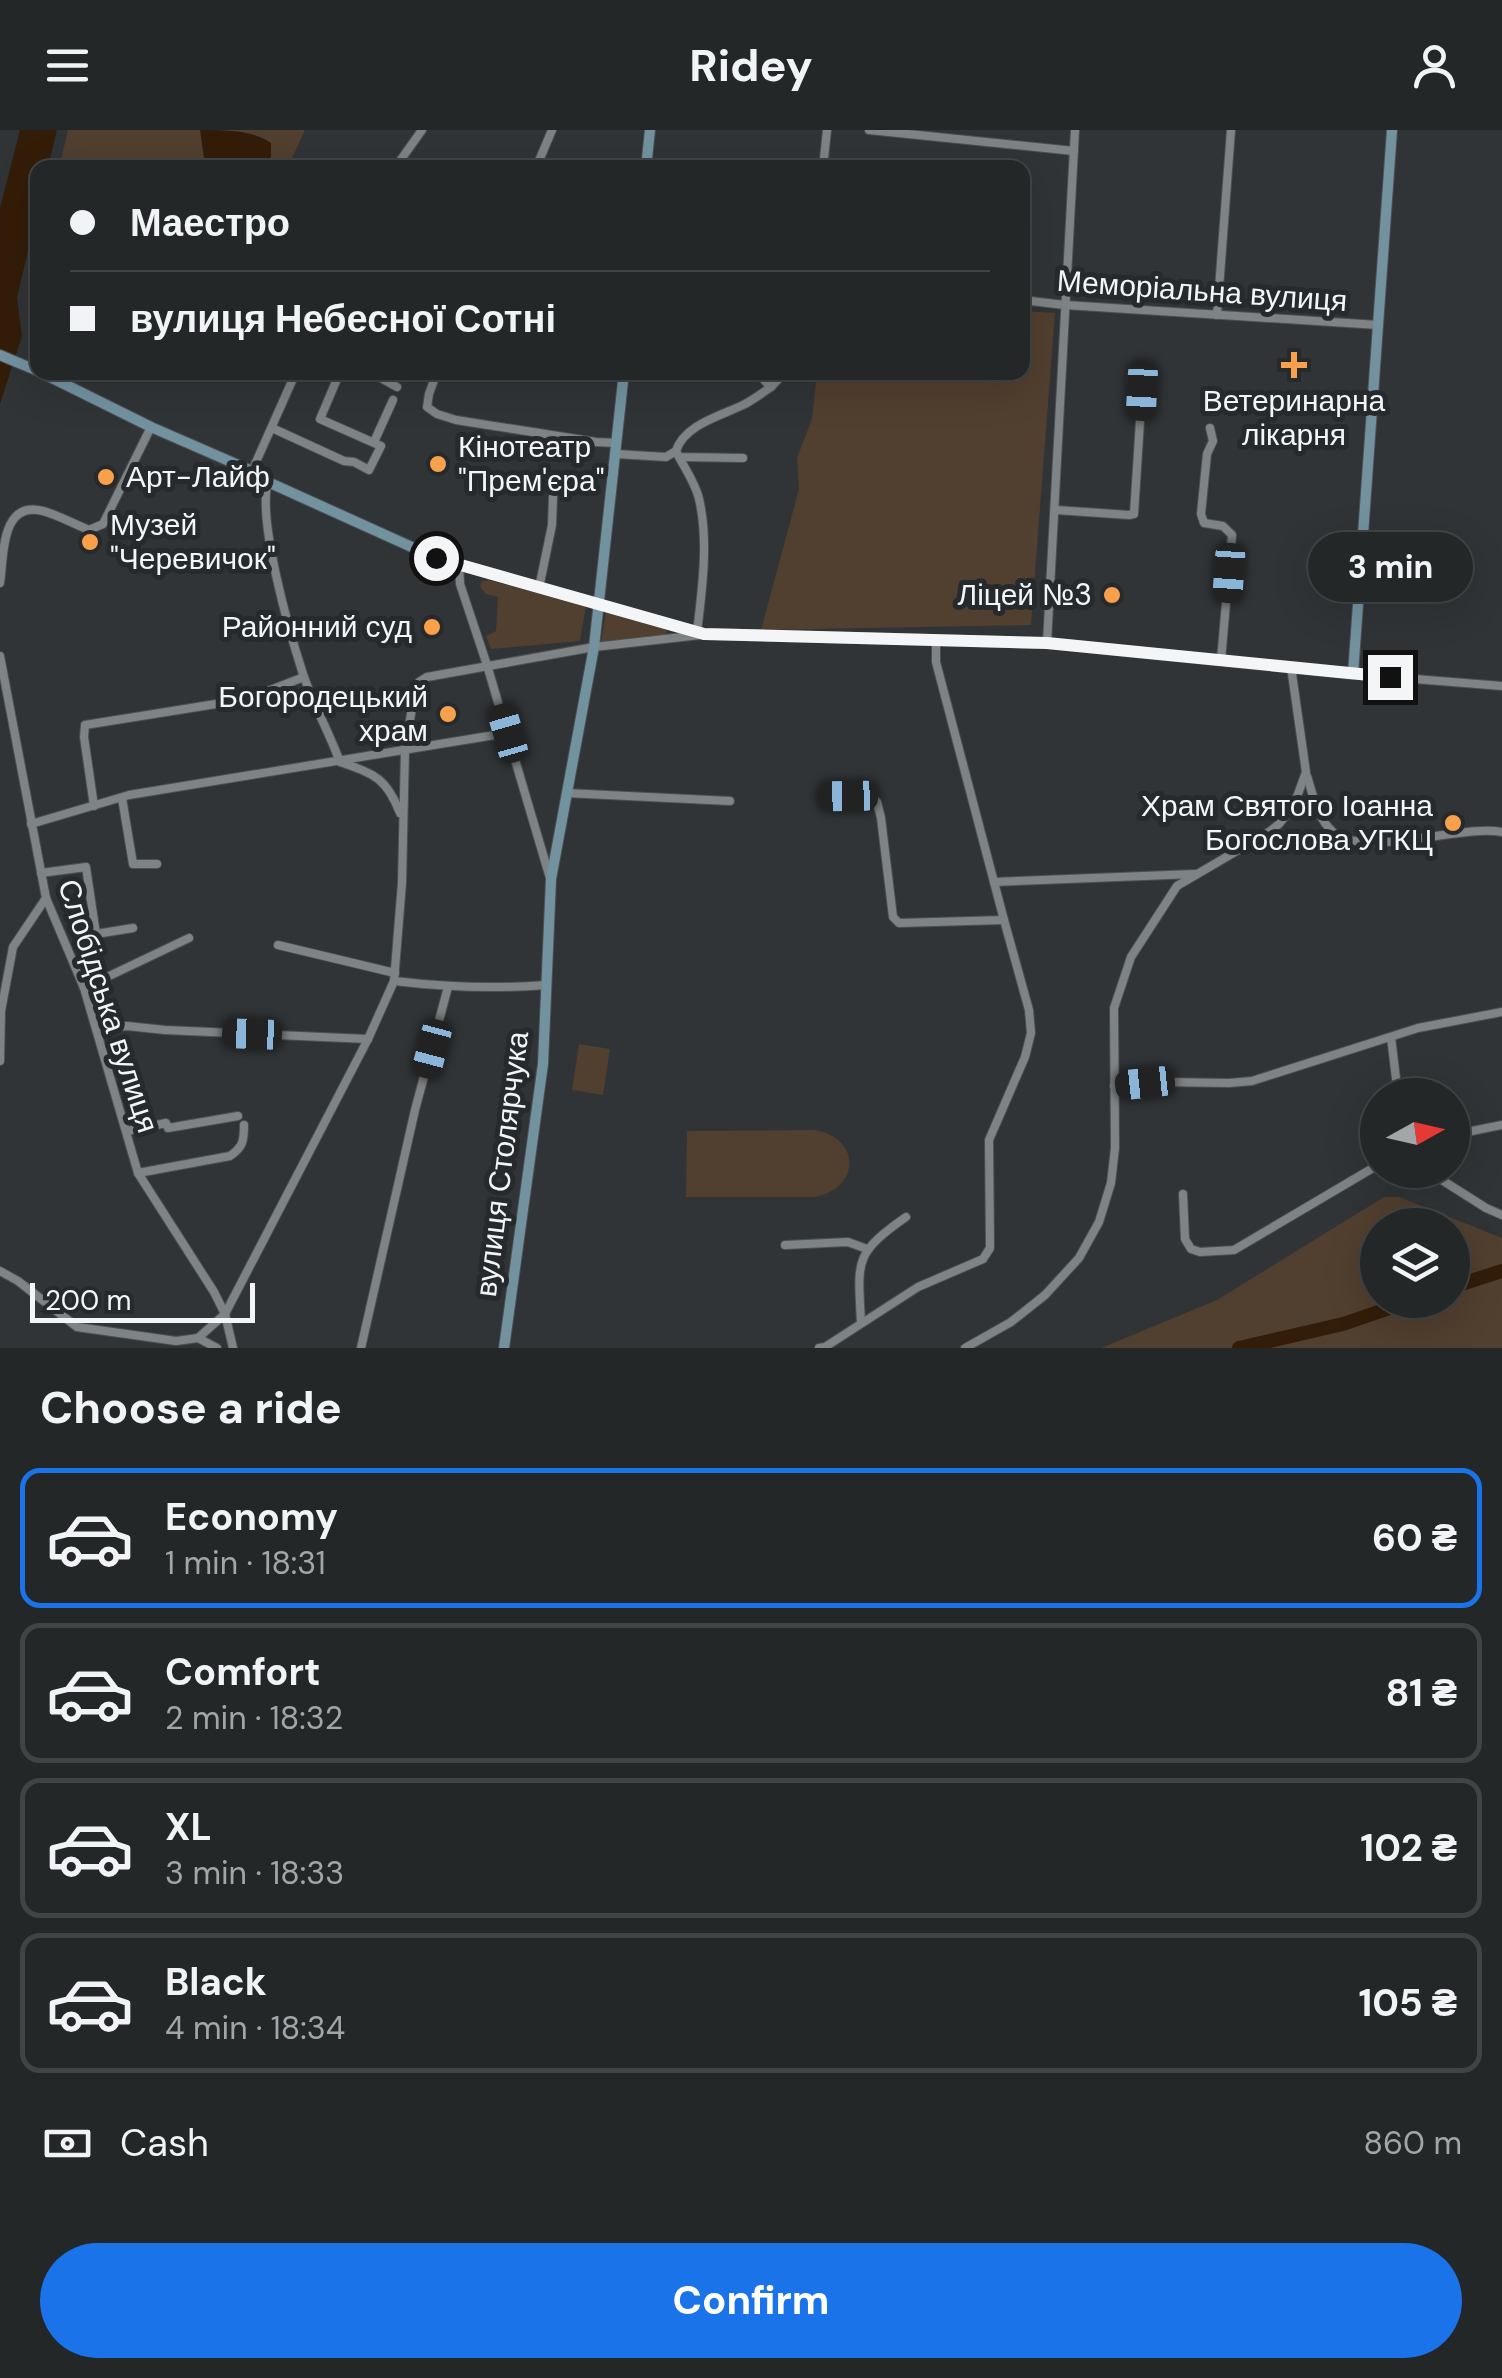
<!DOCTYPE html>
<meta charset="utf-8">
<style>
body{margin:0;font-family:"DM Sans",sans-serif;background:#2c2f30;color:#f1f3f6;height:100vh;display:flex;flex-direction:column;font-size:38px;white-space:nowrap}
*{box-sizing:border-box;margin:0}
p{font-size:32px;color:#a3a5a8}
.icon{flex:none;width:55px;height:55px;fill:none;stroke:currentColor;stroke-width:2;stroke-linecap:round;stroke-linejoin:round}
.map{position:relative;height:1218px;overflow:hidden}
.sheet{display:flex;flex-direction:column;background:#242728;flex:1}
.sheet>*{flex:none}
.hud{position:absolute;left:30px;top:30px;width:1000px;height:220px;border-radius:20px;box-shadow:0 10px 40px #0002,0 0 0 2px #414445;display:grid;align-content:center;height:220px;padding:0 40px;background:#242728}
.needle{width:65px;rotate:82deg}
.fabs{position:absolute;left:1360px;top:948px;display:grid;gap:20px}
.fabs a{display:grid;place-items:center;width:110px;height:110px;border-radius:50%;background:#242728;box-shadow:0 10px 40px #0002,0 0 0 2px #414445;font-size:50px}
.scale{position:absolute;left:30px;bottom:25px;width:225px;box-sizing:border-box;padding-left:10px;border:5px solid #f3f5f7;border-top:0;font-size:28px;line-height:35px;white-space:nowrap;color:#f3f5f7;-webkit-text-stroke:8px #262a2c;paint-order:stroke}
.end{position:absolute;width:45px;height:45px;margin:-22px;border:12px solid #f3f5f7;background:#111;box-shadow:0 0 0 5px #111}
.from{border-radius:50%}
.bubble{position:absolute;height:70px;border-radius:35px;background:#242728;box-shadow:0 10px 40px #0002,0 0 0 2px #414445;font-size:32px;font-weight:700;line-height:70px;text-align:center}
.car{position:absolute;width:30px;height:60px;margin:-30px -15px;border-radius:12px;box-shadow:0 0 8px 2px #0007;background:linear-gradient(#222 24%,#8ab4d8 0 40%,#222 0 76%,#8ab4d8 0 86%,#222 0)}
.hud b{display:flex;align-items:center;gap:35px;height:95px;font-size:38px}
.hud b+b{border-top:2px solid #414445}
.hud i{width:25px;height:25px;background:#f1f3f6}
ul{padding:0;list-style:none}
li{display:flex;align-items:center;gap:30px;height:140px;margin:0 20px 15px;padding:0 20px;border:5px solid #414445;border-radius:20px}
li div{flex:1}
li b{display:block;font-size:38px}
li em{font-style:normal;font-weight:700}
li.on{border-color:#1a73e8}
li>.icon{width:90px;height:90px;stroke-width:1.5}
h2{padding:0 40px;font-size:45px;line-height:120px}
.pay{display:flex;align-items:center;gap:25px;height:110px;padding:0 40px;font-size:38px}
.pay p{margin-inline-start:auto}
.action{display:flex;gap:20px;margin-top:auto;padding:20px 40px}
.action a{flex:1;height:115px;border-radius:60px;background:#1a73e8;color:#fff;font-size:40px;font-weight:700;line-height:115px;text-align:center}
header{display:flex;justify-content:space-between;align-items:center;height:130px;padding:0 40px;background:#242728;font-size:45px;font-weight:700}
.map>svg:first-child{display:block}
.green{fill:#513f2f;fill-rule:evenodd}
.water{fill:#331d09}
.lines{fill:none;stroke-linecap:round;stroke-linejoin:round}
.river{stroke:#331d09;stroke-width:14}
.street-casing{stroke:#4d5051;stroke-width:10}
.secondary-casing{stroke:#4d5051;stroke-width:12}
.street{stroke:#7e8385;stroke-width:8}
.secondary{stroke:#7292a0;stroke-width:10}
.route{stroke:#f3f5f7;stroke-width:12}
.poi-dot{fill:#f8a04b;stroke:#262a2c;stroke-width:4}
.labels{text-anchor:middle;stroke-width:10;stroke-linejoin:round;paint-order:stroke}
.street-label{font-size:30px;fill:#f3f5f7;stroke:#262a2c}
.poi-label{font-size:30px;fill:#f3f5f7;stroke:#262a2c;text-anchor:end}
</style>
<header><svg class="icon" aria-label="menu" viewBox="0 0 24 24"><path d="M4 6h16M4 12h16M4 18h16"/></svg>Ridey<svg class="icon" aria-label="person" viewBox="0 0 24 24"><circle cx="12" cy="8" r="4"/><path d="M4 21q1-7 8-7t8 7"/></svg></header>
<div class="map">
<svg width="1502" height="1218" viewBox="0 0 1502 1218">
<rect width="100%" height="100%" fill="#303436"/>
<!-- green -->
<g class="green">
<polygon points="68,0 305,0 288,37 59,38"/>
<polygon points="1023,181 1055,183 1031,495 761,500 799,359 797,328 812,289 817,243 1022,242"/>
<polygon points="488,450 586,476 580,511 491,519 486,506 496,501 498,467 486,464 480,457 481,452"/>
<polygon points="606,482 667,498 666,506 601,512"/>
<polygon points="579,914 610,919 603,965 572,960"/>
<path d="M 814,1000 C 861,1007 861,1058 815,1067 L 686,1067 L 687,1001 Z"/>
<path d="M 1384,1067 L 1399,1067 L 1502,1108 L 1502,1218 L 1101,1218 L 1217,1170 ZM 1378,1095 L 1452,1095 L 1452,1170 L 1378,1170 Z"/>
</g>
<!-- water -->
<g class="water">
<polygon points="20,0 57,0 48,37 38,38 37,82 17,168 22,206 0,274 0,78"/>
<path d="M 200,0 C 225,0 253,0 271,13 L 271,27 L 259,37 L 208,37 L 204,28 Z"/>
</g>
<g class="lines">
<!-- river -->
<g class="river">
<polyline points="1452,1157 1502,1141"/>
<polyline points="1239,1218 1343,1194 1413,1170"/>
</g>
<!-- street casing -->
<g class="street-casing">
<g id="street">
<polyline points="869,0 1074,21"/>
<polyline points="395,38 422,0"/>
<polyline points="536,38 552,0"/>
<polyline points="823,38 827,0"/>
<polyline points="1022,170 1065,175 1378,195"/>
<polyline points="1217,185 1231,0"/>
<polyline points="370,242 397,257"/>
<polyline points="437,242 429,264 427,277 437,284 456,290 596,312 617,313"/>
<polyline points="756,242 771,257 785,242"/>
<polyline points="272,298 344,331 354,332 369,340 381,316 320,289 340,242"/>
<polyline points="1210,298 1213,311 1207,324 1201,384 1204,393 1223,396 1232,405 1221,530"/>
<polyline points="374,312 393,270"/>
<polyline points="616,324 666,327 676,321"/>
<path d="M 679,327 C 686,340 696,355 699,369 C 709,410 702,461 697,502"/>
<path d="M 743,328 L 679,327 L 676,321 C 684,295 720,286 743,275 C 753,270 762,263 771,257"/>
<polyline points="252,341 296,242"/>
<path d="M 268,352 C 257,390 290,504 303,544 C 313,574 329,602 340,632 C 374,644 386,647 400,683"/>
<polyline points="1056,380 1129,385 1134,384 1143,245"/>
<polyline points="459,436 460,454 487,535 550,748"/>
<path d="M 0,453 C 4,427 0,370 43,381 C 58,385 74,394 89,400 L 103,394 L 151,297"/>
<polyline points="539,458 552,395 553,367"/>
<polyline points="1047,513 1075,0"/>
<polyline points="0,526 46,768 84,858 138,1043 214,1162 225,1184 233,1218"/>
<polyline points="1353,544 1502,556"/>
<path d="M 1307,646 C 1313,665 1317,688 1333,702 C 1366,729 1461,694 1502,702"/>
<polyline points="566,663 730,671"/>
<polyline points="827,666 870,665 877,672 881,688 893,787 899,793 1004,790 936,532 936,509"/>
<polyline points="122,668 133,734 157,734"/>
<polyline points="94,676 84,607 85,595 247,569 304,547"/>
<polyline points="31,694 129,665 507,603"/>
<polyline points="41,743 86,737 96,804 133,798"/>
<polyline points="994,752 1194,744"/>
<polyline points="278,815 395,843"/>
<path d="M 394,851 C 445,857 495,859 546,855"/>
<polyline points="84,858 189,808"/>
<polyline points="96,897 127,896 165,900 368,909"/>
<polyline points="1391,907 1398,965"/>
<polyline points="0,931 1,881 13,817 46,768"/>
<polyline points="1114,956 1160,952 1229,953 1252,951 1418,898 1502,882"/>
<polyline points="127,1001 166,993 168,998 238,986"/>
<polyline points="1452,1005 1502,995"/>
<polyline points="1426,1040 1486,1078 1502,1085"/>
<path d="M 138,1043 L 230,1026 C 243,1017 244,1011 244,995"/>
<polyline points="1183,1064 1185,1109 1191,1119 1200,1122 1234,1120 1378,1035"/>
<polyline points="785,1115 848,1112 867,1119"/>
<polyline points="0,1141 18,1151 77,1197 176,1211 198,1208 225,1184 368,909 394,851 402,753 405,620 415,560 419,552 427,547 594,517 700,505"/>
<path d="M 861,1193 C 858,1131 853,1124 906,1087"/>
<polyline points="198,1208 217,1218"/>
<polyline points="361,1218 415,980 448,857"/>
<polyline points="819,1218 825,1217 918,1157 983,1129 990,1118 989,1010 1025,927 1031,903 1029,880 1004,790"/>
<polyline points="965,1218 1011,1192 1045,1165 1079,1128 1099,1092 1111,1053 1115,1018 1114,878 1131,827 1177,756 1269,702 1279,694 1294,675 1306,642 1291,537"/>
</g>
</g>
<!-- secondary casing -->
<g class="secondary-casing">
<g id="secondary">
<polyline points="646,38 650,0"/>
<polyline points="0,225 38,241"/>
<polyline points="40,242 151,297 252,341 268,352 436,428 704,504 1047,513 1353,544 1392,0"/>
<polyline points="504,1218 543,934 551,749 594,517 624,242"/>
</g>
</g>
<!-- street -->
<use href="#street" class="street"/>
<!-- secondary -->
<use href="#secondary" class="secondary"/>
</g>
<g class="lines">
<!-- route -->
<polyline class="route" points="436,428 704,504 1047,513 1390,547"/>
</g>
<!-- markers -->
<g class="poi-dot">
<path d="M1289 220h10v10h10v10h-10v10h-10v-10h-10v-10h10z"/>
<circle cx="438" cy="334" r="10"/>
<circle cx="106" cy="347" r="10"/>
<circle cx="90" cy="412" r="10"/>
<circle cx="1112" cy="465" r="10"/>
<circle cx="432" cy="497" r="10"/>
<circle cx="448" cy="584" r="10"/>
<circle cx="1453" cy="693" r="10"/>
</g>
<g class="labels">
<!-- street labels -->
<g class="street-label">
<text transform="translate(1202 161) rotate(4)" y="10">Меморіальна вулиця</text>
<text transform="translate(108 876) rotate(72)" y="10">Слобідська вулиця</text>
<text transform="translate(502 1034) rotate(-83)" y="10">вулиця Столярчука</text>
</g>
<!-- poi labels -->
<g class="poi-label">
<text x="1294" y="281" text-anchor="middle">Ветеринарна<tspan x="1294" dy="34">лікарня</tspan></text>
<text x="458" y="327" text-anchor="start">Кінотеатр<tspan x="458" dy="34">"Прем'єра"</tspan></text>
<text x="126" y="357" text-anchor="start">Арт-Лайф</text>
<text x="110" y="405" text-anchor="start">Музей<tspan x="110" dy="34">"Черевичок"</tspan></text>
<text x="1092" y="475">Ліцей №3</text>
<text x="412" y="507">Районний суд</text>
<text x="428" y="577">Богородецький<tspan x="428" dy="34">храм</tspan></text>
<text x="1433" y="686">Храм Святого Іоанна<tspan x="1433" dy="34">Богослова УГКЦ</tspan></text>
</g>
</g>
</svg>
<div class="fabs">
<a><svg class="needle" viewBox="-14 -14 28 28"><path d="M0-13l5 13h-10z" fill="#e53935"/><path d="M0 13l5-13h-10z" fill="#a3a5a8"/></svg></a>
<a><svg class="icon" aria-label="layers" viewBox="0 0 24 24"><path d="M12 4l9 5-9 5-9-5zM3 14l9 5 9-5"/></svg></a>
</div>
<div class="scale">200 m</div>
<i class="end from" style="left:436px;top:428px"></i>
<i class="end" style="left:1390px;top:547px"></i>
<div class="bubble" style="left:1308px;top:402px;width:165px">3 min</div>
<i class="car" style="left:1142px;top:261px;rotate:183deg"></i>
<i class="car" style="left:1229px;top:443px;rotate:184deg"></i>
<i class="car" style="left:508px;top:603px;rotate:344deg"></i>
<i class="car" style="left:848px;top:666px;rotate:269deg"></i>
<i class="car" style="left:252px;top:904px;rotate:272deg"></i>
<i class="car" style="left:432px;top:919px;rotate:195deg"></i>
<i class="car" style="left:1145px;top:953px;rotate:264deg"></i>
<div class="hud">
<b><i class="from"></i>Маестро</b>
<b><i></i>вулиця Небесної Сотні</b>
</div>
</div>
<section class="sheet">
<h2>Choose a ride</h2>
<ul>
<li class="on"><svg class="icon" aria-label="car" viewBox="0 0 24 24"><path d="M5 17H2v-5l4-1 3-4h7l3 4 3 1v5h-3M9 17h6M6 11h13"/><circle cx="7" cy="17" r="2"/><circle cx="17" cy="17" r="2"/></svg><div><b>Economy</b><p>1 min · 18:31</p></div><em>60 ₴</em></li>
<li><svg class="icon" aria-label="car" viewBox="0 0 24 24"><path d="M5 17H2v-5l4-1 3-4h7l3 4 3 1v5h-3M9 17h6M6 11h13"/><circle cx="7" cy="17" r="2"/><circle cx="17" cy="17" r="2"/></svg><div><b>Comfort</b><p>2 min · 18:32</p></div><em>81 ₴</em></li>
<li><svg class="icon" aria-label="car" viewBox="0 0 24 24"><path d="M5 17H2v-5l4-1 3-4h7l3 4 3 1v5h-3M9 17h6M6 11h13"/><circle cx="7" cy="17" r="2"/><circle cx="17" cy="17" r="2"/></svg><div><b>XL</b><p>3 min · 18:33</p></div><em>102 ₴</em></li>
<li><svg class="icon" aria-label="car" viewBox="0 0 24 24"><path d="M5 17H2v-5l4-1 3-4h7l3 4 3 1v5h-3M9 17h6M6 11h13"/><circle cx="7" cy="17" r="2"/><circle cx="17" cy="17" r="2"/></svg><div><b>Black</b><p>4 min · 18:34</p></div><em>105 ₴</em></li>
</ul>
<div class="pay"><svg class="icon" aria-label="cash" viewBox="0 0 24 24"><path d="M3 7h18v10H3z"/><circle cx="12" cy="12" r="2"/></svg>Cash<p>860 m</p></div>
<div class="action"><a>Confirm</a></div>
</section>
